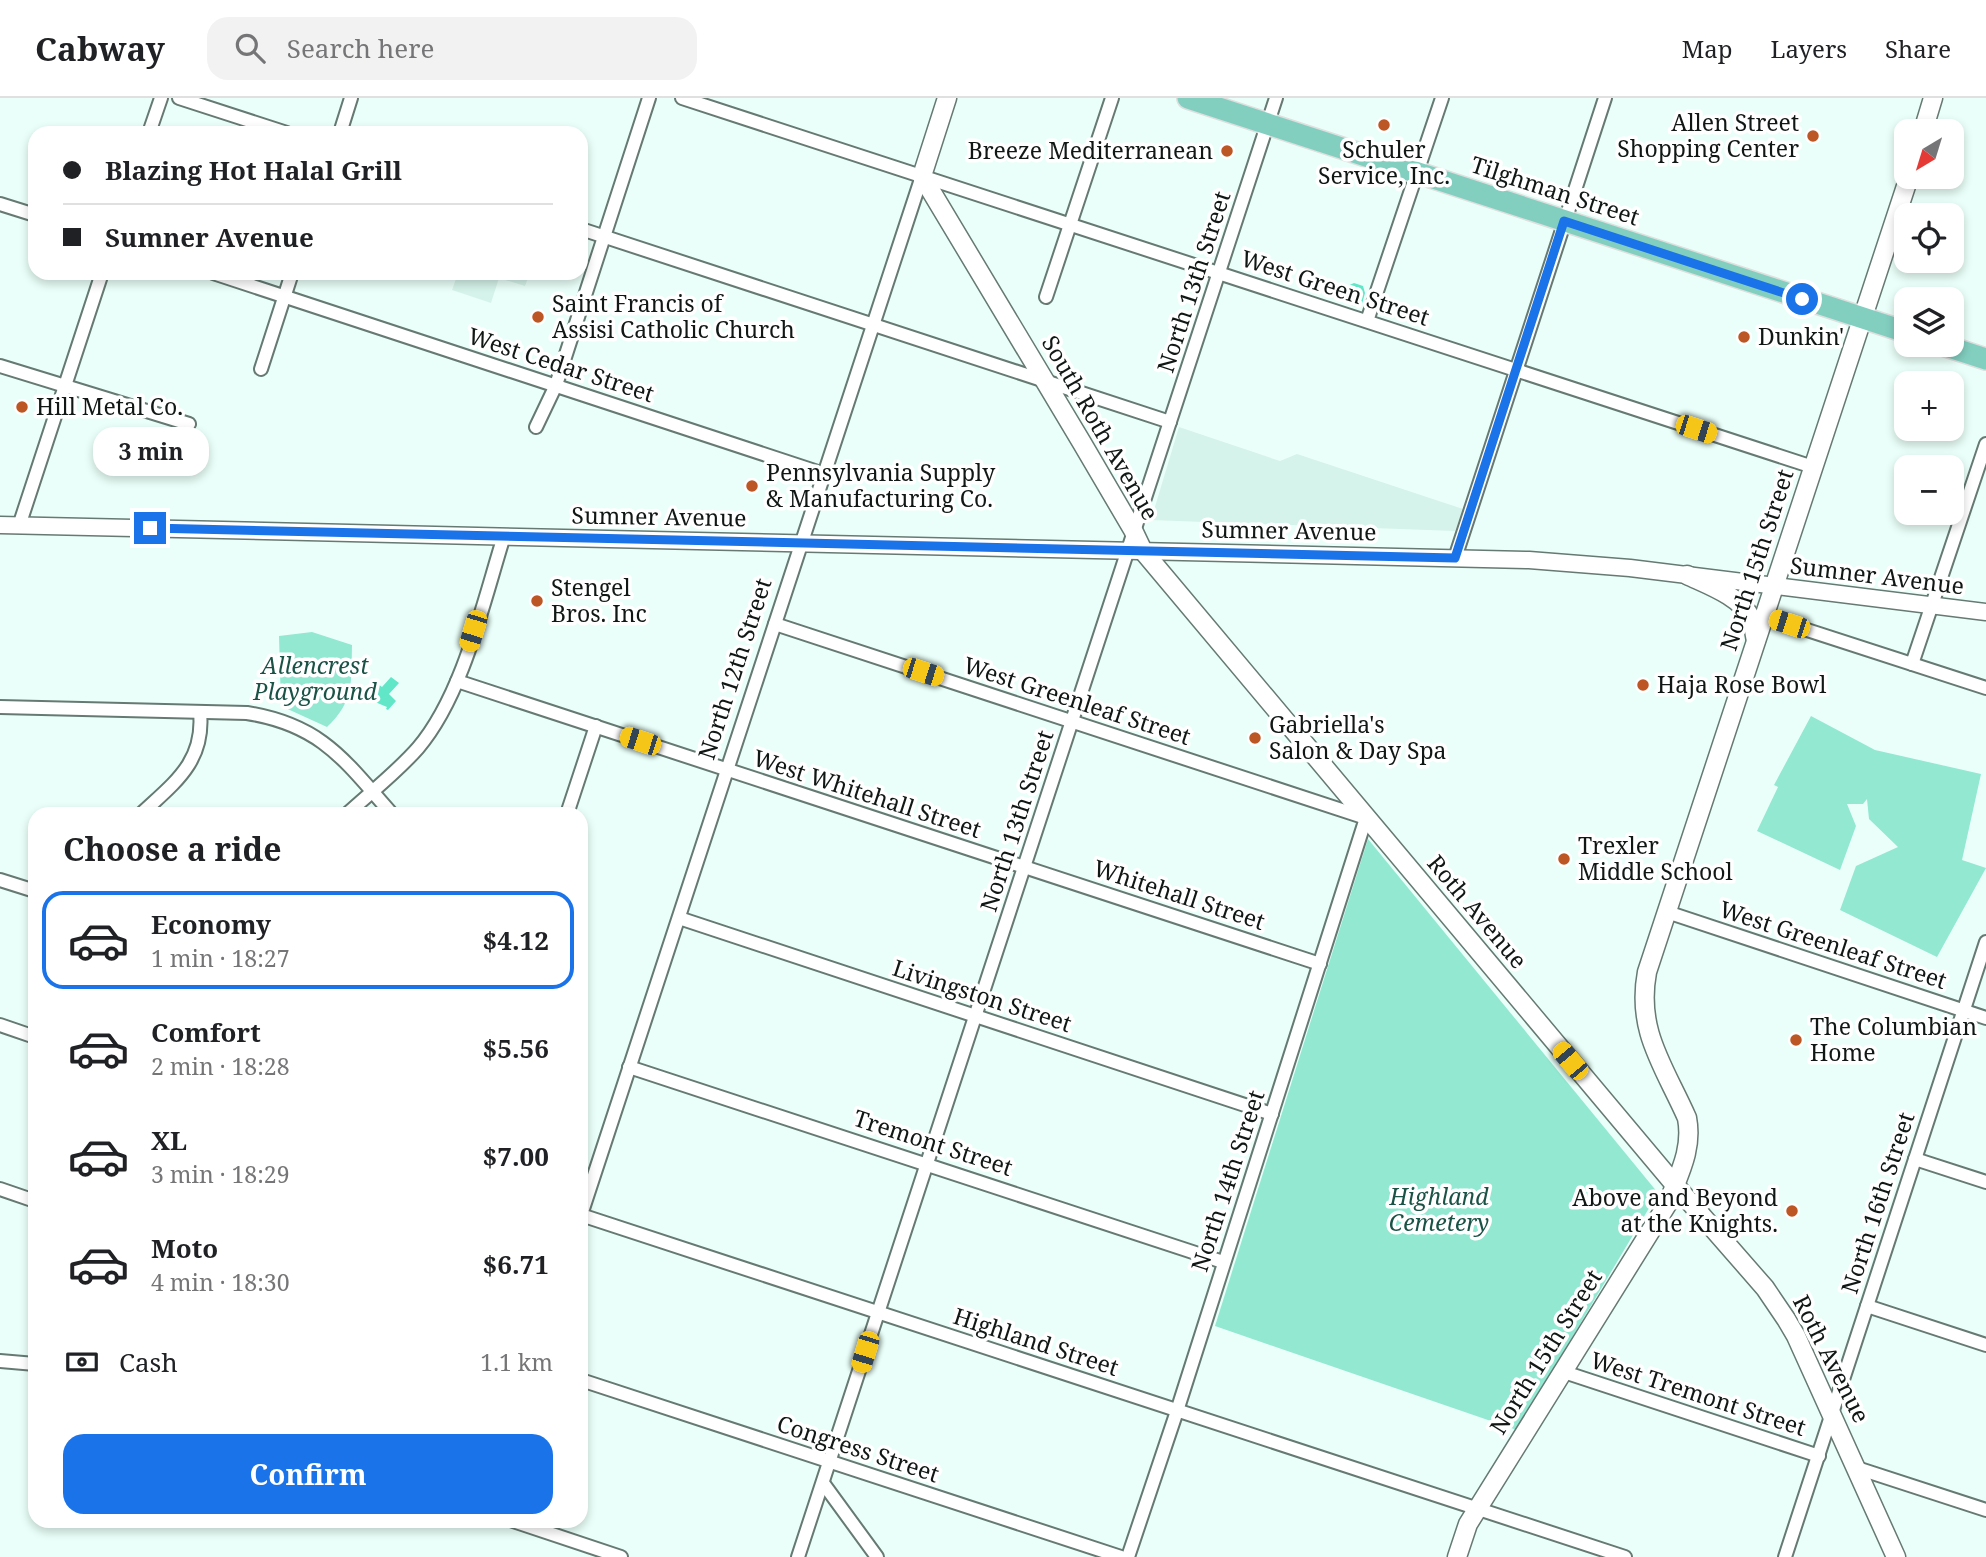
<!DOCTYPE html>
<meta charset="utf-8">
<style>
body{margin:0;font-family:"Noto Serif",serif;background:#f2f2f2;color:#202124;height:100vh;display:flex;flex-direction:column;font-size:26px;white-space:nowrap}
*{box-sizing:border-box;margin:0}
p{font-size:23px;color:#757577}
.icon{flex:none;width:38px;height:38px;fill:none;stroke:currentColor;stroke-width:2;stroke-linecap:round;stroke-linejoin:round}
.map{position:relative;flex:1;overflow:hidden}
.sheet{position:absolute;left:28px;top:709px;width:560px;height:721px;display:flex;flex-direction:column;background:#fff;border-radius:21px;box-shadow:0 4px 10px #0003}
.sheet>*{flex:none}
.top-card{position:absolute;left:28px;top:28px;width:560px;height:154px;border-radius:21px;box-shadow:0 4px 10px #0003;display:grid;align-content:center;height:154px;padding:0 35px;background:#fff}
.needle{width:46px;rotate:218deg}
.tools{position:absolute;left:1894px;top:21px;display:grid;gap:14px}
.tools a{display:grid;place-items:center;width:70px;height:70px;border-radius:14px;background:#fff;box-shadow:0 4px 10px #0003;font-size:35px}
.end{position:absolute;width:32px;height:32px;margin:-16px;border:9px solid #1a73e8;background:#fff;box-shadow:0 0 0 4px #fff}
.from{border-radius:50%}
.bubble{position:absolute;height:49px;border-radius:21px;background:#fff;box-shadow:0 4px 10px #0003;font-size:23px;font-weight:700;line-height:49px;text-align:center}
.car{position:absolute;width:21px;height:42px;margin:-21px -10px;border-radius:9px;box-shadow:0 0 5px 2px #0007;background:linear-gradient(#f5c518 24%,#345 0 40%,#f5c518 0 76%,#345 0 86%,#f5c518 0)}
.top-card b{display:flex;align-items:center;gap:24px;height:66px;font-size:26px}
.top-card b+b{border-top:2px solid #e0e0e0}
.top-card i{width:18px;height:18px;background:#202124}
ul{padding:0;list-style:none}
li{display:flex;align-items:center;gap:21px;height:98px;margin:0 14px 10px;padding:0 21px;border:4px solid transparent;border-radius:21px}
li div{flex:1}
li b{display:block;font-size:26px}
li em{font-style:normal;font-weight:700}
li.selected{border-color:#1a73e8}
li>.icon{width:63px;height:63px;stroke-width:1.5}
h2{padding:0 35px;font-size:32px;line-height:84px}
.pay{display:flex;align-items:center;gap:18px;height:77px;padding:0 35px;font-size:26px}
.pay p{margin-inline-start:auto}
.button{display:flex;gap:14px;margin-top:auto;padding:14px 35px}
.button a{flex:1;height:80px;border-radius:21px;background:#1a73e8;color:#fff;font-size:28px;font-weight:700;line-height:80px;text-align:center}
header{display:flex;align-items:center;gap:42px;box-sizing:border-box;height:98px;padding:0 35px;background:#fff;border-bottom:2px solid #e0e0e0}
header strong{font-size:33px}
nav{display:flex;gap:38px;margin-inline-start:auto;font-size:24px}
.search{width:490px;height:63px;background:#f2f2f2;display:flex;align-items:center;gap:18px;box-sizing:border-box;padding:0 24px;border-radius:21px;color:#757577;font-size:26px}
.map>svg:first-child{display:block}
.built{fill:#d5f3ea}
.green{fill:#93e8d2}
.water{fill:#61e6c8}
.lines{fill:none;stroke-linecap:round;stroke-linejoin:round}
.minor-casing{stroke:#667973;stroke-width:16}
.tertiary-casing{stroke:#667973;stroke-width:19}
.secondary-casing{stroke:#667973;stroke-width:21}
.primary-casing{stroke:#dedfde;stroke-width:24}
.minor{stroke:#fff;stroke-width:12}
.tertiary{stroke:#fff;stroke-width:16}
.secondary{stroke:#fff;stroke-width:18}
.primary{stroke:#82cfc0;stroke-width:21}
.route{stroke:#1a73e8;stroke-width:9}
.poi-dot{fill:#bc5725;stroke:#fff;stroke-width:2.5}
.labels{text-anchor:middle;stroke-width:7;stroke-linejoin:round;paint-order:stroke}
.poi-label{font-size:23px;fill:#101715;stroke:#fff;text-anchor:start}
.street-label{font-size:23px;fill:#101715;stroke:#fff}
.park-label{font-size:23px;font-style:italic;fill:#1a5246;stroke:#fff}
</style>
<header>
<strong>Cabway</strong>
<div class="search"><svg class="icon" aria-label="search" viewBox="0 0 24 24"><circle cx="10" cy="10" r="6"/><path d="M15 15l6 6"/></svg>Search here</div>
<nav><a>Map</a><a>Layers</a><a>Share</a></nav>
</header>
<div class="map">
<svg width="1986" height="1459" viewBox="0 0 1986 1459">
<rect width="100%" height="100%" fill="#eafff9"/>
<!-- built -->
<g class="built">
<polygon points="458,175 530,175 525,188 499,180 491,205 452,192"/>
<polygon points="1179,329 1280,363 1297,356 1463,411 1455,433 1151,422"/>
</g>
<!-- green -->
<g class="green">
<path d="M 312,534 L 352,547 C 351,582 355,603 327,629 L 281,608 L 279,538 Z"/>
<polygon points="1811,618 1875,652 1981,676 1962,762 1986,770 1937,859 1840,812 1856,768 1898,749 1869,721 1867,701 1863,706 1847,706 1856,728 1840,772 1757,733 1778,689 1774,687"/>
<polygon points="1368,741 1658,1095 1517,1332 1215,1228"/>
</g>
<!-- water -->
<g class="water">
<polygon points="1354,185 1363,188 1365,195 1362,206 1356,209 1341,203 1339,197 1343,190"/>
<polygon points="391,579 399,585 389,596 396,603 388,612 386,611 387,609 375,604 369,593 366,592 374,583 382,589"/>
</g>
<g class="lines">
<!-- minor casing -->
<g class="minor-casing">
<g id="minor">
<polyline points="179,0 287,35"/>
<polyline points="682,0 1813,369"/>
<polyline points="149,35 161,0"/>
<polyline points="340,35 351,0"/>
<polyline points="0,106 35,117"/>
<polyline points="581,131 1170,324"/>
<polyline points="213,175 824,376"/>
<polyline points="1046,199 1112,0"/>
<polyline points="1367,223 1442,0"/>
<polyline points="0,268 189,326"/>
<polyline points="261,271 292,175"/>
<polyline points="536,329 556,287 649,0"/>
<polyline points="19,428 102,175"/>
<polyline points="1455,460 1605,0"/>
<polyline points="1764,518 1986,590"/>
<polyline points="775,526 1366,720 1177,1313 1128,1459"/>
<polyline points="1912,566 1986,346"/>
<polyline points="457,583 1320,866"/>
<path d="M 0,609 L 247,615 C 322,627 345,663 392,716"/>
<path d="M 141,716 C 174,685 205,664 200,614"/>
<path d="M 347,716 C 371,694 397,674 418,650 C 463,597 483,505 504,438"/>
<polyline points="567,716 596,628"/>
<polyline points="0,782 35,793"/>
<polyline points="1667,814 1986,920"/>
<polyline points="679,820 1272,1016"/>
<polyline points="0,927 35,939"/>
<polyline points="629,969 1223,1164"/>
<polyline points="1915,1061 1986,1084"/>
<polyline points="0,1091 35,1103"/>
<polyline points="581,1117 1625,1459"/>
<polyline points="581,1117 922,78"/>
<polyline points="1867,1208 1986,1247"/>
<polyline points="0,1263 35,1266"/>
<polyline points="1564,1274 1819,1358"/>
<polyline points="581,1282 1121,1459"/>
<polyline points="1857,1370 1986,1412"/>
<polyline points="823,1385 877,1459"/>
<polyline points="513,1423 621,1459"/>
<polyline points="798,1459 1276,0"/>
<polyline points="1785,1459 1986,844"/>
</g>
</g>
<!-- tertiary casing -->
<g class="tertiary-casing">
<polyline id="tertiary" points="0,427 1529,462 1630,470 1986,514"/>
</g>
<!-- secondary casing -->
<g class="secondary-casing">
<g id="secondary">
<polyline points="947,0 922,78 1082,345 1133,432 1143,453 1675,1087 1765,1190 1786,1221 1796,1238 1896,1459"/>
<polyline points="1923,33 1933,0"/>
<path d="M 1687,477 C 1708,487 1740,498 1751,520 C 1754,526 1754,536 1756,542"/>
<path d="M 1457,1459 L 1468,1426 L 1668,1105 C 1679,1076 1693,1051 1687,1020 C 1664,968 1636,933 1647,874 L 1909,79"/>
</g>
</g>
<!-- primary casing -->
<g class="primary-casing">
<g id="primary">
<polyline points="1188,0 1906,234"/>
<polyline points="1943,247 1986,261"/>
</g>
</g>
<!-- minor -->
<use href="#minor" class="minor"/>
<!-- tertiary -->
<use href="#tertiary" class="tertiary"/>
<!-- secondary -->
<use href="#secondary" class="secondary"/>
<!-- primary -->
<use href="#primary" class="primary"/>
</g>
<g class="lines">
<!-- route -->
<polyline class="route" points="150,430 1455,460 1564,123 1802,201"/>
</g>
<!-- markers -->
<g class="poi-dot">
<circle cx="1384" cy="27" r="7"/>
<circle cx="1813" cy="38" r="7"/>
<circle cx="1227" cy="53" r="7"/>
<circle cx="538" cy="219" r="7"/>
<circle cx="1744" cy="239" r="7"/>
<circle cx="22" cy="309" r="7"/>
<circle cx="752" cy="388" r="7"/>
<circle cx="537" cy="503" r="7"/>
<circle cx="1643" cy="587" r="7"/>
<circle cx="1255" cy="640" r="7"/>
<circle cx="1564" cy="761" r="7"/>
<circle cx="1796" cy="942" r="7"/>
<circle cx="1792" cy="1113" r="7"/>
</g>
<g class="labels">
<!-- poi labels -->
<g class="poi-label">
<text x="1799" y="33" text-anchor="end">Allen Street<tspan x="1799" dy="26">Shopping Center</tspan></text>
<text x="1384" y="60" text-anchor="middle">Schuler<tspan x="1384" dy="26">Service, Inc.</tspan></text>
<text x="1213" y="61" text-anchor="end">Breeze Mediterranean</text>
<text x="552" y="214">Saint Francis of<tspan x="552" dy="26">Assisi Catholic Church</tspan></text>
<text x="1758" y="247">Dunkin'</text>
<text x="36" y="317">Hill Metal Co.</text>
<text x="766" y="383">Pennsylvania Supply<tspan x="766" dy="26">&amp; Manufacturing Co.</tspan></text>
<text x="551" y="498">Stengel<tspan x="551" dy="26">Bros. Inc</tspan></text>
<text x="1657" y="595">Haja Rose Bowl</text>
<text x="1269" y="635">Gabriella's<tspan x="1269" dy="26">Salon &amp; Day Spa</tspan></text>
<text x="1578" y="756">Trexler<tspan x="1578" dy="26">Middle School</tspan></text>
<text x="1810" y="937">The Columbian<tspan x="1810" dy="26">Home</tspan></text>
<text x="1778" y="1108" text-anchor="end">Above and Beyond<tspan x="1778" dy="26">at the Knights.</tspan></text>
</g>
<!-- street labels -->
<g class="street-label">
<text transform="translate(1555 93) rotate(18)" y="8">Tilghman Street</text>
<text transform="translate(1194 184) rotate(-72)" y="8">North 13th Street</text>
<text transform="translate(1335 190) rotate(18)" y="8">West Green Street</text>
<text transform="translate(561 267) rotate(18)" y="8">West Cedar Street</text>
<text transform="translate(1100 330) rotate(60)" y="8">South Roth Avenue</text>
<text transform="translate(659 419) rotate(1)" y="8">Sumner Avenue</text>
<text transform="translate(1289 433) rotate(1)" y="8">Sumner Avenue</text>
<text transform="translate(1757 462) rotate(-72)" y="8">North 15th Street</text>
<text transform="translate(1877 478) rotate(7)" y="8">Sumner Avenue</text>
<text transform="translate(735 571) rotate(-72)" y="8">North 12th Street</text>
<text transform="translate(1077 603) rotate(18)" y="8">West Greenleaf Street</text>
<text transform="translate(867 696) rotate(18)" y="8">West Whitehall Street</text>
<text transform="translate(1017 723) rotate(-72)" y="8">North 13th Street</text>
<text transform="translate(1179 797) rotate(18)" y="8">Whitehall Street</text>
<text transform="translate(1477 814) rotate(50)" y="8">Roth Avenue</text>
<text transform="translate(1833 847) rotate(18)" y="8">West Greenleaf Street</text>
<text transform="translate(982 898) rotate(18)" y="8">Livingston Street</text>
<text transform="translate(933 1045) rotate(18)" y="8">Tremont Street</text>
<text transform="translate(1228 1083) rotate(-72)" y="8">North 14th Street</text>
<text transform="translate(1878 1105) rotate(-72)" y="8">North 16th Street</text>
<text transform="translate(1036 1244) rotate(18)" y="8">Highland Street</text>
<text transform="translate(1546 1254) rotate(-58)" y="8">North 15th Street</text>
<text transform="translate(1831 1261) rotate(63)" y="8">Roth Avenue</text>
<text transform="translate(1698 1296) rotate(18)" y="8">West Tremont Street</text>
<text transform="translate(858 1351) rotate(18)" y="8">Congress Street</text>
</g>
<!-- park labels -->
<g class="park-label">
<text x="315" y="576">Allencrest<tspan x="315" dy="26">Playground</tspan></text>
<text x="1439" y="1107">Highland<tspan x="1439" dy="26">Cemetery</tspan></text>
</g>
</g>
</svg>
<div class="tools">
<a><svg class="needle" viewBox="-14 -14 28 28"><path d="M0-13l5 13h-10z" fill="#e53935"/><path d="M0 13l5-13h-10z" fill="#757577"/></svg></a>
<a><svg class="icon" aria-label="locate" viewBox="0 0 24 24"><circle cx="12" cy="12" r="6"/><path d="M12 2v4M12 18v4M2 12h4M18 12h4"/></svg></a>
<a><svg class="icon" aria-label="layers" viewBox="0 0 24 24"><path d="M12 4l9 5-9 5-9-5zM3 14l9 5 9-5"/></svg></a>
<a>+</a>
<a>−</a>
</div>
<i class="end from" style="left:1802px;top:201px"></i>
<i class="end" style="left:150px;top:430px"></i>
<div class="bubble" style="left:93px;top:329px;width:116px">3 min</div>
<i class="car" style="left:1696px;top:331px;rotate:108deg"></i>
<i class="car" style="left:1789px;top:526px;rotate:288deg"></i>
<i class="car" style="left:473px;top:533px;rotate:197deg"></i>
<i class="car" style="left:923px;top:574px;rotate:108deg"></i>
<i class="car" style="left:640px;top:643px;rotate:288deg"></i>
<i class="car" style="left:1570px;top:963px;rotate:320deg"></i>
<i class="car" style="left:865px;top:1254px;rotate:197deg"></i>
<div class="top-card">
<b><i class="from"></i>Blazing Hot Halal Grill</b>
<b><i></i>Sumner Avenue</b>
</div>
<section class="sheet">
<h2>Choose a ride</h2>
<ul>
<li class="selected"><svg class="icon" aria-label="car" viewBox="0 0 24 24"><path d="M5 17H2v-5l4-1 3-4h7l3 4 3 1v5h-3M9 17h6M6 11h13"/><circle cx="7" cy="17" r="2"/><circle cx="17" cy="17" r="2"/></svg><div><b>Economy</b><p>1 min · 18:27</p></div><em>$4.12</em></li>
<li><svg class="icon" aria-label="car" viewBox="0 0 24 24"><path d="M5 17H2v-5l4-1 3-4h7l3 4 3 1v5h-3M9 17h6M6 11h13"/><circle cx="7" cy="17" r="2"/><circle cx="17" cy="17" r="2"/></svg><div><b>Comfort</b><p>2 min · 18:28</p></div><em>$5.56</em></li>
<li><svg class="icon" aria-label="car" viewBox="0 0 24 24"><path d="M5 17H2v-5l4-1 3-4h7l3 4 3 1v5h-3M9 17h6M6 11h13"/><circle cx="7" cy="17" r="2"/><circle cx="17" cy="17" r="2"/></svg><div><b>XL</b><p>3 min · 18:29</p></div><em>$7.00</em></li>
<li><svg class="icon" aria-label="car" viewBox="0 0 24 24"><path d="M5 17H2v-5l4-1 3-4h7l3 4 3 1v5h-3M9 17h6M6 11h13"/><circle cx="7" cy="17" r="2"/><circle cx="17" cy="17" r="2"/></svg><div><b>Moto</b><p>4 min · 18:30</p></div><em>$6.71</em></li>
</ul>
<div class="pay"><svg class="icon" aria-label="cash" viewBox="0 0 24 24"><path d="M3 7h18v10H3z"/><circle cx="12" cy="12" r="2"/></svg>Cash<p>1.1 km</p></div>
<div class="button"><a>Confirm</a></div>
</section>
</div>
